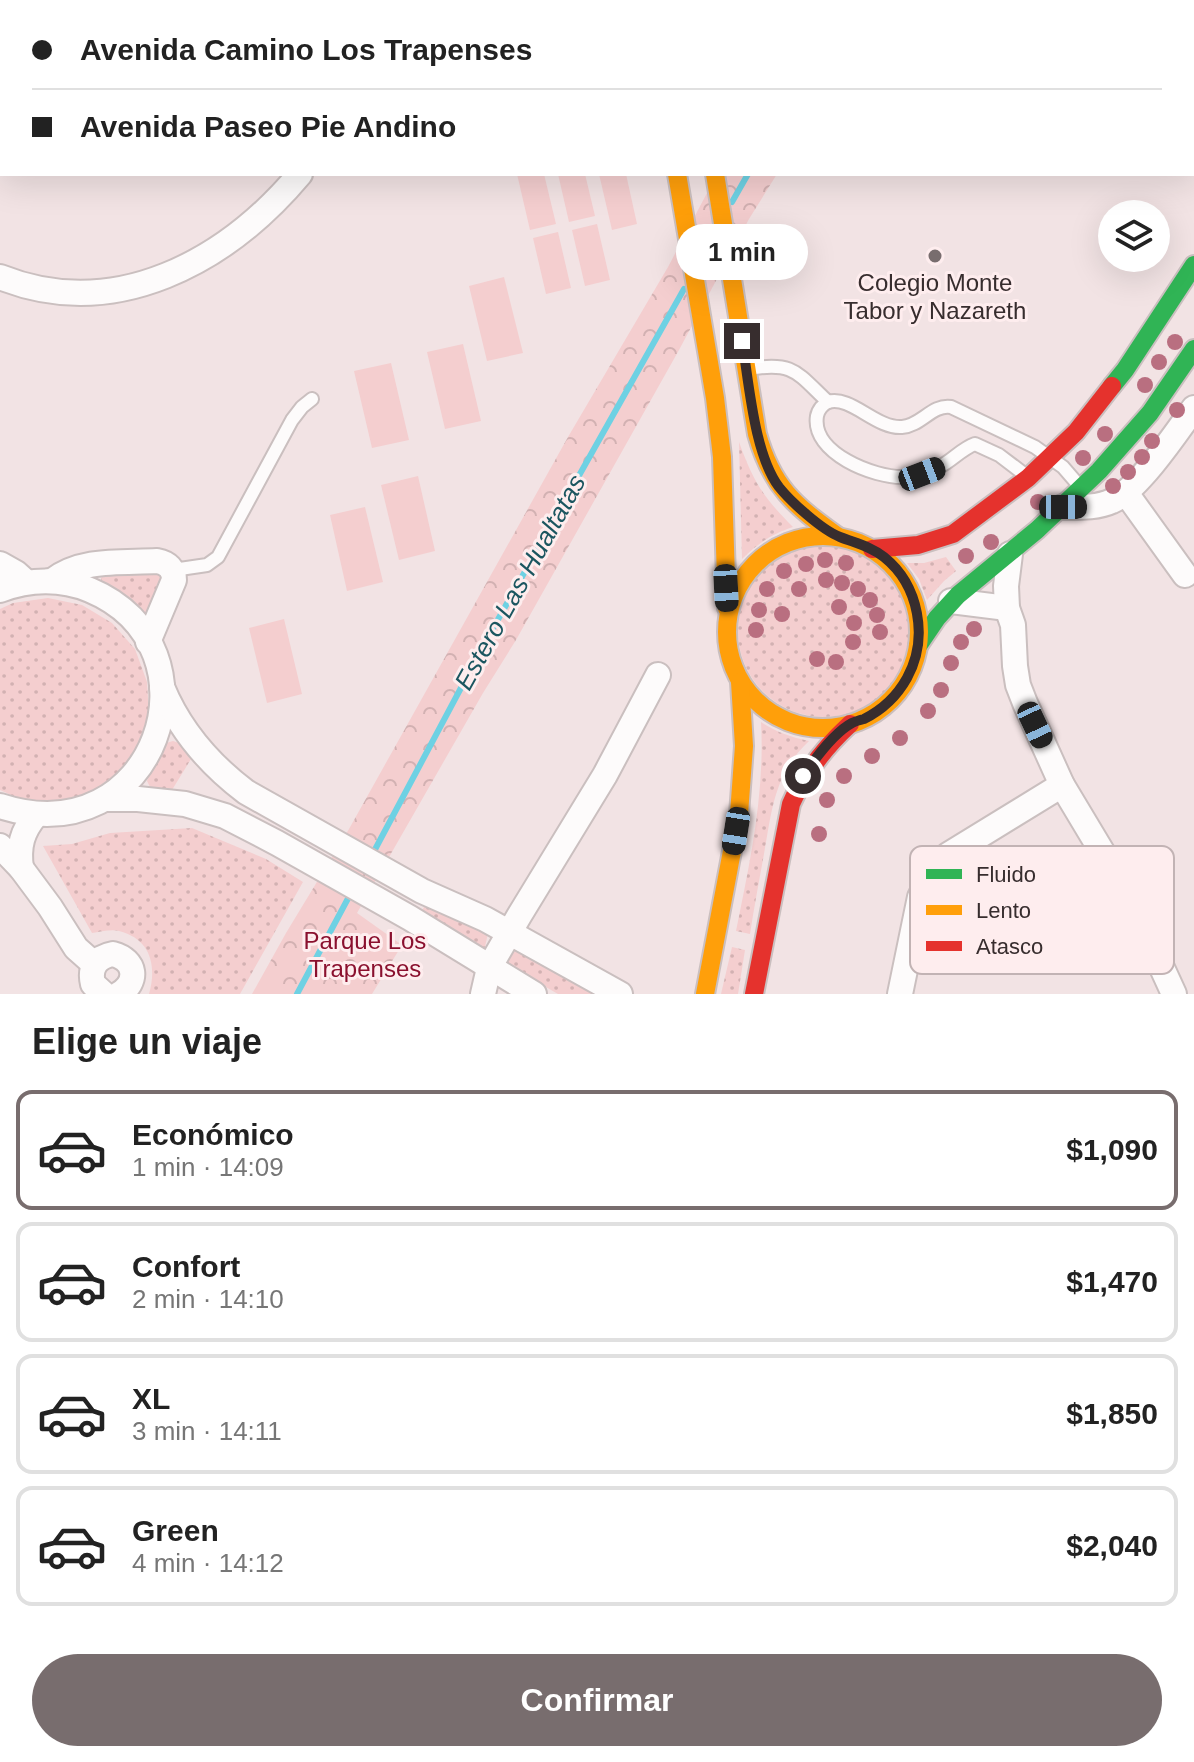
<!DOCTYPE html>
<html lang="es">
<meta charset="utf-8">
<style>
body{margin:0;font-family:Arial,sans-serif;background:#f2f2f2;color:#222;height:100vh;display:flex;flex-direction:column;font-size:30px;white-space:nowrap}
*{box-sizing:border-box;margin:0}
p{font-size:26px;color:#767676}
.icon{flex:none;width:44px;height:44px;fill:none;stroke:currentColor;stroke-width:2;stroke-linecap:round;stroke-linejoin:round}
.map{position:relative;height:994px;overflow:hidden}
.panel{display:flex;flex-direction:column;background:#fff;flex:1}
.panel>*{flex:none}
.guide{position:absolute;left:0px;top:0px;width:1194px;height:176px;box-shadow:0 8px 32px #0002;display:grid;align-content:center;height:176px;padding:0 32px;background:#fff}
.fabs{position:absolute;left:1098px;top:200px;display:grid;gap:16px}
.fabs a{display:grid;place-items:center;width:72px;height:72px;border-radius:50%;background:#fff;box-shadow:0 8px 32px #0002;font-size:40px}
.end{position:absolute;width:36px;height:36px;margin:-18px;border:10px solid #372d2e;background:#fff;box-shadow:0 0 0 4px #fff}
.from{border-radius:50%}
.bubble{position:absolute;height:56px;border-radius:28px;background:#fff;box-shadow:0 8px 32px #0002;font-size:26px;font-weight:600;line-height:56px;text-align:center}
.car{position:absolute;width:24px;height:48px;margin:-24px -12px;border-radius:10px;box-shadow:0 0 6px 2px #0007;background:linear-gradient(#222 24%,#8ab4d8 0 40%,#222 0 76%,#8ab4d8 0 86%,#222 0)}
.guide b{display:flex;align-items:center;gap:28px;height:76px;font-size:30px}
.guide b+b{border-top:2px solid #e0e0e0}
.guide i{width:20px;height:20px;background:#222}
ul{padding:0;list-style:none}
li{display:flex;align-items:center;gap:24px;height:120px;margin:0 16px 12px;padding:0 16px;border:4px solid #e0e0e0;border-radius:16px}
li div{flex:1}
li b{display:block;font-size:30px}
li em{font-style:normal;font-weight:600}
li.on{border-color:#786d6e}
li>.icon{width:72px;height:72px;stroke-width:1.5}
h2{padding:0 32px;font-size:36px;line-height:96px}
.button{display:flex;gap:16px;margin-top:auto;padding:16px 32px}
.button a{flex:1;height:92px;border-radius:48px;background:#786d6e;color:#fff;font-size:32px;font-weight:600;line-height:92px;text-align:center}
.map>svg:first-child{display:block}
.grass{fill:url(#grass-dots)}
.park{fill:url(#park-crowns)}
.pitch{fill:#f4cecf}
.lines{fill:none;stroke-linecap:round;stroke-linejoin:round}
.stream{stroke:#6ed1e3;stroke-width:6}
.lane-casing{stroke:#cabfbf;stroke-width:16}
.street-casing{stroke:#cabfbf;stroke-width:28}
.fast-casing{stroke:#cabfbf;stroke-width:22}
.slow-casing{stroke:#cabfbf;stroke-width:22}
.jam-casing{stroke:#cabfbf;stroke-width:22}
.lane{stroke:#fdfbfb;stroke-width:12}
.street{stroke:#fdfbfb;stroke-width:24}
.fast{stroke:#30b455;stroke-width:18}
.slow{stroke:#ff9f0a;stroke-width:18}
.jam{stroke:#e5322d;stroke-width:18}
.tree{fill:#b96f80}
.route{stroke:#372d2e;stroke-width:10}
.poi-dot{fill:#786d6e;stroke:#feedee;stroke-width:3}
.labels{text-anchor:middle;stroke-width:6;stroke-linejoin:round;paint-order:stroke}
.poi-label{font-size:24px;fill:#372d2e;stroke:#feedee}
.park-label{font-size:24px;fill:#8a102e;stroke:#feedee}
.water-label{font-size:26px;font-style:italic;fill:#1b5660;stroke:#feedee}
.key{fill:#feedee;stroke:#c2b3b4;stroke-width:2}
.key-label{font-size:22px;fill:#372d2e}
</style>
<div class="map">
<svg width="1194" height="994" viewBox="0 0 1194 994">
<defs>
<pattern id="grass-dots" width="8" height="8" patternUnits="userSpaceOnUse" patternTransform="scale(2)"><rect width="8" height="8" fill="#f4cecf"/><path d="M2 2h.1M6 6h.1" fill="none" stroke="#d2b1b2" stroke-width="1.8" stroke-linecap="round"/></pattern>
<pattern id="park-crowns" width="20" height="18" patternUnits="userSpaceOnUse" patternTransform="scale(2)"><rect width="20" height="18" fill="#f4cecf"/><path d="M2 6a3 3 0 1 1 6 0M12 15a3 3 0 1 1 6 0" fill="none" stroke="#d2b1b2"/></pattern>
</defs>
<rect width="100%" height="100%" fill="#f2e3e4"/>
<!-- grass -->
<g class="grass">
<path d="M 739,442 C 753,481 763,497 793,527 C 772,534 758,543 742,559 Z"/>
<circle cx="824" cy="631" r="86"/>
<polygon points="946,557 956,571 944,581 927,600 919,579 907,563 924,563"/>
<polygon points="159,571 164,575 150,612 145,614 102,583 101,578 105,572"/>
<polygon points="48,598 82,605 112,623 135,649 147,682 149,716 139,749 117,773 87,796 53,803 22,800 0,790 0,609 13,603"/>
<path d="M 761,722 C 776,732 791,737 809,741 C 774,774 772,810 764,854 C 759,881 754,908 750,934 L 736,931 C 750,862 765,793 761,722 Z"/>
<path d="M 173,741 L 179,743 L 191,759 L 172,790 L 151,789 L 147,781 C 151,767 162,757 166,743 Z"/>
<path d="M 192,828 L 266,859 L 303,882 L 240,994 L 149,994 C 157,966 151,939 119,931 C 111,929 100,932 92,933 L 43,846 L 72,844 L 110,833 Z"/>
<polygon points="425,905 488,933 485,947 479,951 422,911"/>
<polygon points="732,947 745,950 738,994 721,994"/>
<polygon points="519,951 598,994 558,994 511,967 508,961 513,952"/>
</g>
<!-- park -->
<polygon class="park" points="717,174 777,174 749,219 679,350 516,640 483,693 357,913 402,945 372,994 252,994 286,933 349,829 568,437 668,267"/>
<!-- pitch -->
<g class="pitch">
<polygon points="517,174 544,174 556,224 530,230"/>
<polygon points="558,174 585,174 595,216 569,222"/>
<polygon points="599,174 626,174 637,224 612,230"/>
<polygon points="597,224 610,280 585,286 572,230"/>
<polygon points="558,232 571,288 546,294 533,238"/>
<polygon points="504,277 523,353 487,361 469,286"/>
<polygon points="463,344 481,421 445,429 427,352"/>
<polygon points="391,363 409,440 372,448 354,371"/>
<polygon points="418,476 435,551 399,560 381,485"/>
<polygon points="365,507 383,582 347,591 330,515"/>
<polygon points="284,619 302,694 267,703 249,628"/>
</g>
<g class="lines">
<!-- stream -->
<g class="stream">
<polyline points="845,2 846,0"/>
<polyline points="732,202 748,174"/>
<polyline points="371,857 487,639 684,289"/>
<polyline points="297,994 352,891"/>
</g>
<!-- lane casing -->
<g class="lane-casing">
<g id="lane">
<path d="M 749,369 C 794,361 797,373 828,402"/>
<path d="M 1028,477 L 999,455 L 975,444 C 961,449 952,461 939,467 C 928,473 915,476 904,477 C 874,478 811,453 817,416 C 818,410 823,404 828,402 C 851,395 876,429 902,427 C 921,426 932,404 951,407 L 1035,447 L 1063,467 L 1082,489"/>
<polyline points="173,570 207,565 218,557 292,420 302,407 312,399"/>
</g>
</g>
<!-- street casing -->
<g class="street-casing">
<g id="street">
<polyline points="382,2 383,0"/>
<path d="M 0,277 C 115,323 226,262 300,174"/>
<polyline points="1126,493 1185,575"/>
<path d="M 1063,507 C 1079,507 1097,508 1112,501 C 1137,491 1177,432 1194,408"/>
<polyline points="1010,554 1006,586 1007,608 1013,625 1015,666 1018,685 1025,703 1062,785 1131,900 1174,994"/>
<polyline points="0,564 16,573 26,582"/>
<path d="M 52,581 C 81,558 122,563 157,561 C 168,563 174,569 174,580 L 148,642"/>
<path d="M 0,590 C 29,579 61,578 90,590 C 226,647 156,857 0,806"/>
<polyline points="951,601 1007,608"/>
<path d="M 162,687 C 180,731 209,764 246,792 L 422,891 L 485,919 L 620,994"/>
<polyline points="105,799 138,799 185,804 225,816 277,843 410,918 534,994"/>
<polyline points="0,846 21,868 50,907 76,948 94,964"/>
<path d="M 21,868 C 18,847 22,831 36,815"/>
<path d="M 104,994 L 93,984 C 89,968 96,957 113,954 C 136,960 139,982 119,994"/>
<polyline points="483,994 489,968 519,916 605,775 658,675"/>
<polyline points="900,994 920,897 932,873 948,855 1062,785"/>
</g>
</g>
<!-- fast casing -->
<g class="fast-casing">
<g id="fast">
<polyline points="1112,386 1125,370 1194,265"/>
<polyline points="918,646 937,618 958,595 1037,530 1099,471 1150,413 1194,349"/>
</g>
</g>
<!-- slow casing -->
<g class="slow-casing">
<g id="slow">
<polyline points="639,0 640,2"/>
<polyline points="696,0 696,2"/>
<polyline points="677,174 715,398 722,457 727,608"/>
<path d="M 715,174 L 757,434 C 772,487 794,505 837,536"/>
<circle cx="823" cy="632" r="96"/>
<polyline points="705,994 739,814 744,746 740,682"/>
</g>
</g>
<!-- jam casing -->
<g class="jam-casing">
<g id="jam">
<polyline points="872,549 918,545 953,534 1028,478 1076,432 1112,386"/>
<path d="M 754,994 L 791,804 C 805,772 824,748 850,724"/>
</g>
</g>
<!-- lane -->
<use href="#lane" class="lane"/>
<!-- street -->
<use href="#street" class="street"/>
<!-- fast -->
<use href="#fast" class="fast"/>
<!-- slow -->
<use href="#slow" class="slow"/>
<!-- jam -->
<use href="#jam" class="jam"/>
</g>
<!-- trees -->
<g class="tree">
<circle cx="1175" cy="342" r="8"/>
<circle cx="1159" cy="362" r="8"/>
<circle cx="1145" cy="385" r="8"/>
<circle cx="1177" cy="410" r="8"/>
<circle cx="1105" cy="434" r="8"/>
<circle cx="1152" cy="441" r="8"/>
<circle cx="1142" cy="457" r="8"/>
<circle cx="1083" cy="458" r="8"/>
<circle cx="1128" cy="472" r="8"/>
<circle cx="1113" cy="486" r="8"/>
<circle cx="1038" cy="502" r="8"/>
<circle cx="991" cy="542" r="8"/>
<circle cx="966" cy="556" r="8"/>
<circle cx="825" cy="560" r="8"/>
<circle cx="846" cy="563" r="8"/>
<circle cx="806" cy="564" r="8"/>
<circle cx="784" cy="571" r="8"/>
<circle cx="826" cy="580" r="8"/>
<circle cx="842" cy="583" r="8"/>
<circle cx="767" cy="589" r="8"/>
<circle cx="799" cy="589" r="8"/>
<circle cx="858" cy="589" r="8"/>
<circle cx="870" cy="600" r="8"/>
<circle cx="839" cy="607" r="8"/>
<circle cx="759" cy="610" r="8"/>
<circle cx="782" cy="614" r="8"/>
<circle cx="877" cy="615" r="8"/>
<circle cx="854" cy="623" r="8"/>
<circle cx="974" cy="629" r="8"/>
<circle cx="756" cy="630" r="8"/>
<circle cx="880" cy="632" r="8"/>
<circle cx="853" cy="642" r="8"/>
<circle cx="961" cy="642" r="8"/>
<circle cx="817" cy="659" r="8"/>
<circle cx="836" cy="662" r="8"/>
<circle cx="951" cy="663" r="8"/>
<circle cx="941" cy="690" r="8"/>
<circle cx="928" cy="711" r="8"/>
<circle cx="900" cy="738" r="8"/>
<circle cx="872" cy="756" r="8"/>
<circle cx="844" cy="776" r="8"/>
<circle cx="827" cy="800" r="8"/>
<circle cx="819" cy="834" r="8"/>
</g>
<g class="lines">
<!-- route -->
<path class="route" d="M 742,341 C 749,382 754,454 779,487 C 791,502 822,530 840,537 C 855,543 870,546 884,557 C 919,585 929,638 907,678 C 897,696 882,710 864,719 C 860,720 856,721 852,723 C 835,732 814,760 803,776"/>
</g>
<!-- markers -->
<circle class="poi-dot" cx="935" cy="256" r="8"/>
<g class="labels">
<!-- poi labels -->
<g class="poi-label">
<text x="935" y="291">Colegio Monte<tspan x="935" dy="28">Tabor y Nazareth</tspan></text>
</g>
<!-- park labels -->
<g class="park-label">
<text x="365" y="949">Parque Los<tspan x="365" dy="28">Trapenses</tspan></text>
</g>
<!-- water labels -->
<g class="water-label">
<text transform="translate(520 582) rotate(-61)" y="9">Estero Las Hualtatas</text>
</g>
</g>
<!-- legend -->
<rect x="910" y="846" width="264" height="128" rx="12" class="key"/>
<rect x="926" y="869" width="36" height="10" fill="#30b455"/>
<rect x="926" y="905" width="36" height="10" fill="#ff9f0a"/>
<rect x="926" y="941" width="36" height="10" fill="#e5322d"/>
<g class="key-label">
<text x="976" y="882">Fluido</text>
<text x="976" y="918">Lento</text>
<text x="976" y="954">Atasco</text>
</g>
</svg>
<div class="fabs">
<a><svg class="icon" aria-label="layers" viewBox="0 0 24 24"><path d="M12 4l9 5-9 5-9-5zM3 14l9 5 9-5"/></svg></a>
</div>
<i class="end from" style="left:803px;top:776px"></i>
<i class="end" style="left:742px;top:341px"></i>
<div class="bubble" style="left:676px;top:224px;width:132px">1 min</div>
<i class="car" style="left:922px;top:474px;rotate:69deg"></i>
<i class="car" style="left:1063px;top:507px;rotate:90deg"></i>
<i class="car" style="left:726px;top:588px;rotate:177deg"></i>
<i class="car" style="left:1035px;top:725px;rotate:155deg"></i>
<i class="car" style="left:736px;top:831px;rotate:189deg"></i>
<div class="guide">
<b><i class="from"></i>Avenida Camino Los Trapenses</b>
<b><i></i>Avenida Paseo Pie Andino</b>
</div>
</div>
<section class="panel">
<h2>Elige un viaje</h2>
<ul>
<li class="on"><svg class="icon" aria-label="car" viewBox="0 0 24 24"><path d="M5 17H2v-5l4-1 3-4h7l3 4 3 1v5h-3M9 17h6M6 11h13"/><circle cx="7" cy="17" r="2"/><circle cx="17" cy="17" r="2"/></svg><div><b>Económico</b><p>1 min · 14:09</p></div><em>$1,090</em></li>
<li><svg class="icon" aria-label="car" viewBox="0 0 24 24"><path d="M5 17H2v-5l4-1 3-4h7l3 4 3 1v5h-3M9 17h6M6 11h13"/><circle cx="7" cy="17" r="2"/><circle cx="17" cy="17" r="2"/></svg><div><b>Confort</b><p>2 min · 14:10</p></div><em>$1,470</em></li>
<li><svg class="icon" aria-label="car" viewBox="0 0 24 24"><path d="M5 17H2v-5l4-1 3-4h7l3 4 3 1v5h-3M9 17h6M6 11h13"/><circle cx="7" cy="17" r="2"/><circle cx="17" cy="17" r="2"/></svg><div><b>XL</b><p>3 min · 14:11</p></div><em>$1,850</em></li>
<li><svg class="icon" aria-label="car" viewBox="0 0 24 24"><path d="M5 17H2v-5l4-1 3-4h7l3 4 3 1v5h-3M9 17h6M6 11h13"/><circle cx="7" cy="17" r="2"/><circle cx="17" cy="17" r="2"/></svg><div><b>Green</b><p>4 min · 14:12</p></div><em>$2,040</em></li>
</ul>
<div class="button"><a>Confirmar</a></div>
</section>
